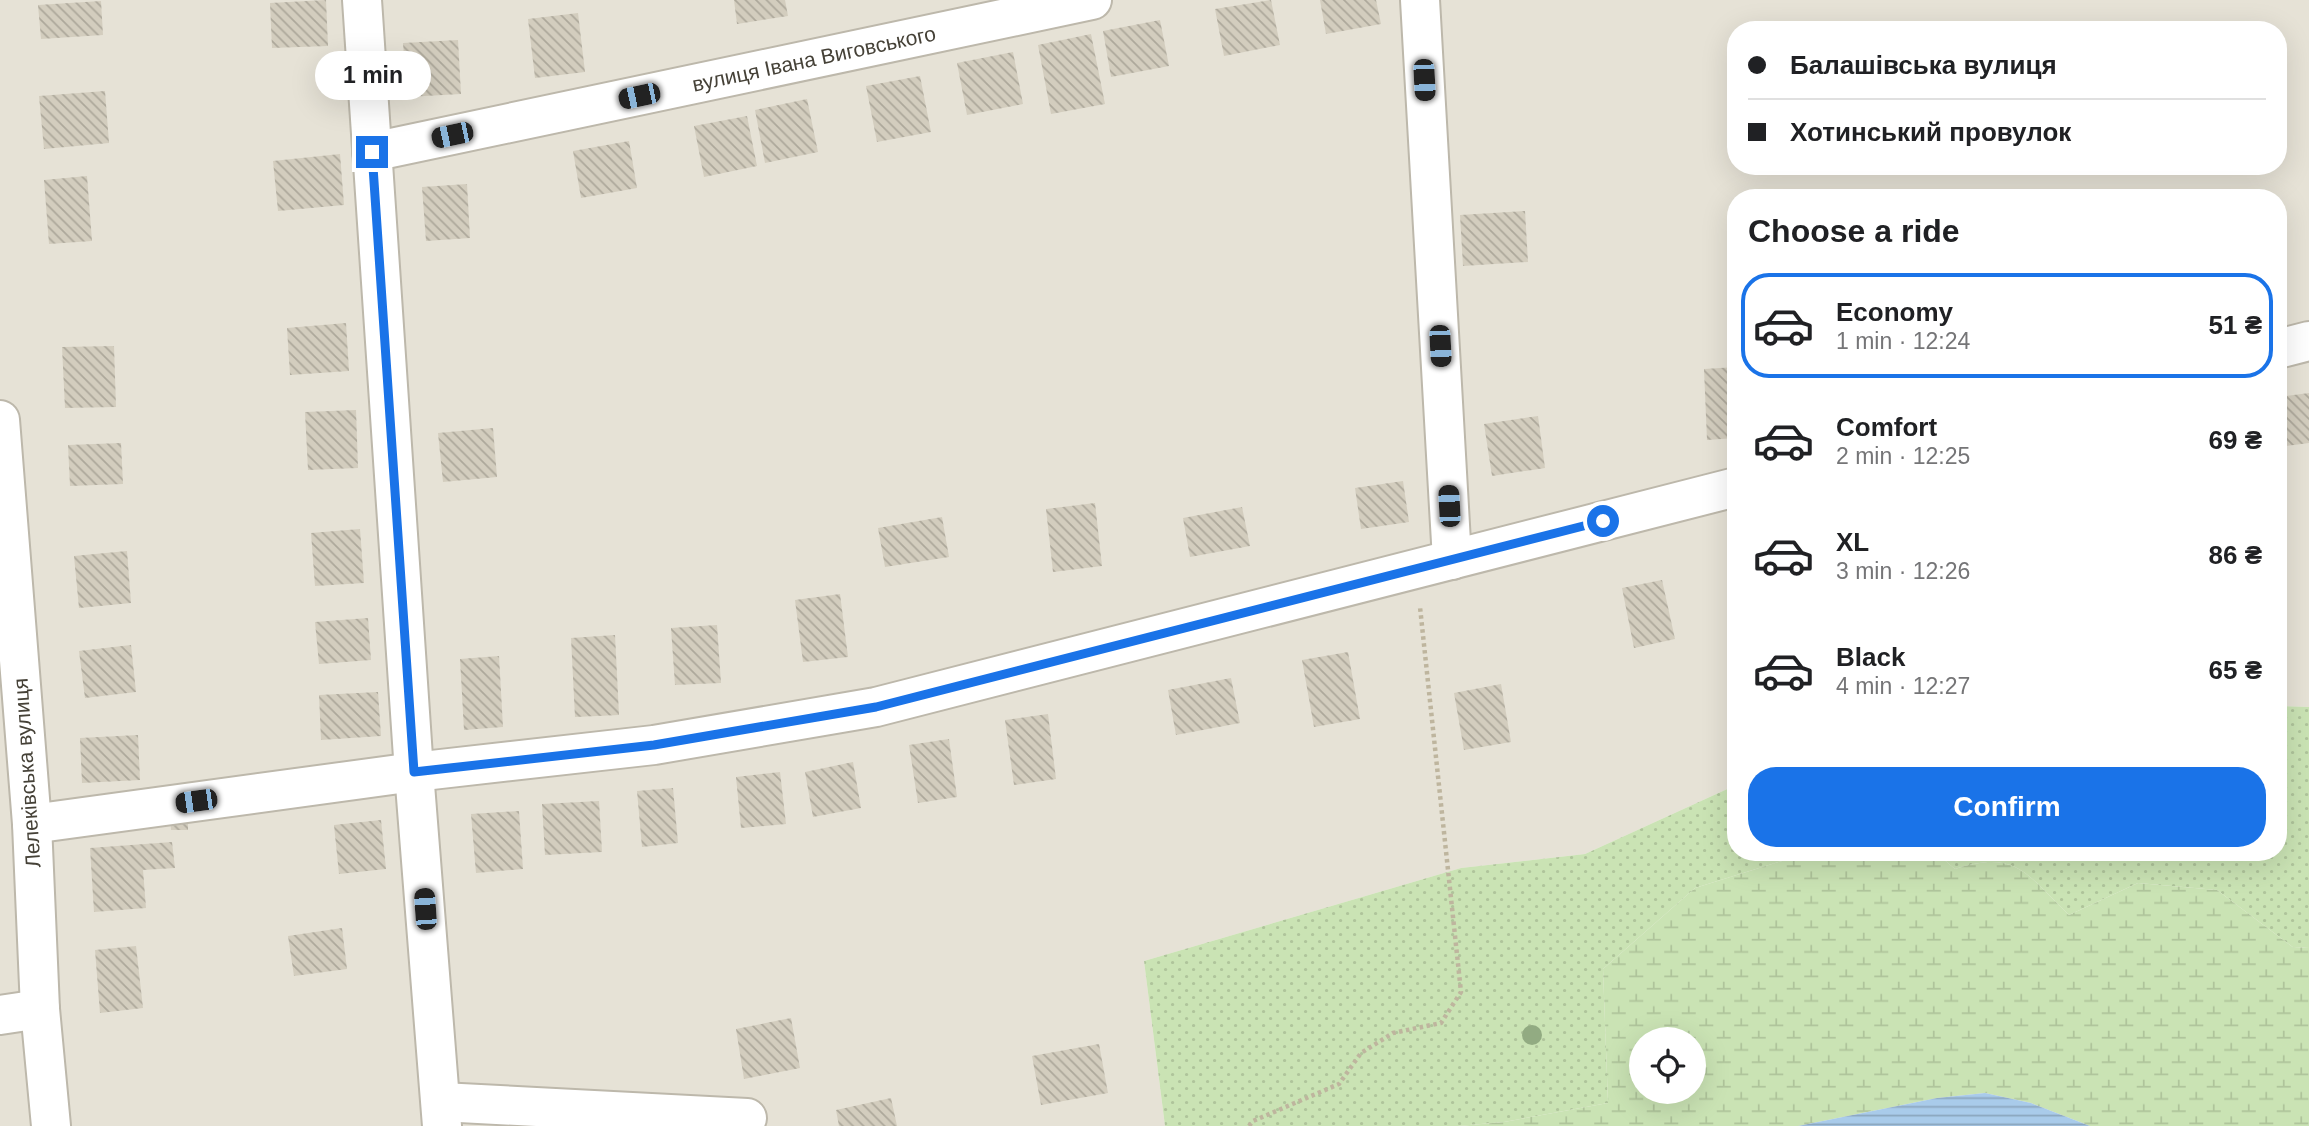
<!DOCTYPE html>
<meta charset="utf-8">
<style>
body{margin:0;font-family:Helvetica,sans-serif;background:#f6f6f6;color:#202124;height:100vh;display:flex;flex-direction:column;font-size:26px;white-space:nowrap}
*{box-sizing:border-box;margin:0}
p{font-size:23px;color:#757577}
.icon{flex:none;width:38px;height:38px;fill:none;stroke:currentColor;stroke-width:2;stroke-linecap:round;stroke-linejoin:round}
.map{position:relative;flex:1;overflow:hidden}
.sheet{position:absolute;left:1727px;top:189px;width:560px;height:672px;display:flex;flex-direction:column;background:#fff;border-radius:28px;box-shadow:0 7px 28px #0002}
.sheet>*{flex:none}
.guide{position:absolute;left:1727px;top:21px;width:560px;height:154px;border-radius:28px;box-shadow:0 7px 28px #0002;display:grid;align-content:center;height:154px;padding:0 21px;background:#fff}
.tools{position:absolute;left:1629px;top:1027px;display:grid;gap:14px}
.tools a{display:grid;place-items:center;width:77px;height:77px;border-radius:50%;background:#fff;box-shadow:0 7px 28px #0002;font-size:35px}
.end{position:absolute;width:32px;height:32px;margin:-16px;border:9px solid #1a73e8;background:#fff;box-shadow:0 0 0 4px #fff}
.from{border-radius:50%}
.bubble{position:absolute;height:49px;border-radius:24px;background:#fff;box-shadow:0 7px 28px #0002;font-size:23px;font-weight:700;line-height:49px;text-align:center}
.car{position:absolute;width:21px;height:42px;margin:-21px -10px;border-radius:9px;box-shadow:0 0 5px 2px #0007;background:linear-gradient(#222 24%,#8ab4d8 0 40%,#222 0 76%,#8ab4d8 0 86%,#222 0)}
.guide b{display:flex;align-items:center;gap:24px;height:66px;font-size:26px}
.guide b+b{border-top:2px solid #e0e0e0}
.guide i{width:18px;height:18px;background:#202124}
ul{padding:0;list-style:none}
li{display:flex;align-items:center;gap:21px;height:105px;margin:0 14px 10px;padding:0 7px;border:4px solid transparent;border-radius:28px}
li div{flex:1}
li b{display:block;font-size:26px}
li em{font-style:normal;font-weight:700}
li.selected{border-color:#1a73e8}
li>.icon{width:63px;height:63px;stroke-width:1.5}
h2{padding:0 21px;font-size:32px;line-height:84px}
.button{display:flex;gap:14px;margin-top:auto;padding:14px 21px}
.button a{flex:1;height:80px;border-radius:28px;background:#1a73e8;color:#fff;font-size:28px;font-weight:700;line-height:80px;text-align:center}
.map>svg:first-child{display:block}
.residential{fill:#e6e2d6;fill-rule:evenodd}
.grass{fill:url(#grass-dots)}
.wetland{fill:url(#wetland-marsh);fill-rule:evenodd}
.water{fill:url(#water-rules)}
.building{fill:url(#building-back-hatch)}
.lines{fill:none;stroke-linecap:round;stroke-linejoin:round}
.minor-casing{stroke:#bdb8ab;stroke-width:42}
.path{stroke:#beb59e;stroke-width:4.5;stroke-dasharray:3.5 3.5;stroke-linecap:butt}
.minor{stroke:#fff;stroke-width:38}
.tree{fill:#92ab82}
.route{stroke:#1a73e8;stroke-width:9}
.labels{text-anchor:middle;stroke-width:5;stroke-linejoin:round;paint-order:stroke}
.street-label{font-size:21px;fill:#454137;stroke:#fff}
</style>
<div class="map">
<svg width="2309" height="1126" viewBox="0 0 2309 1126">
<defs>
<pattern id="grass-dots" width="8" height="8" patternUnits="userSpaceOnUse" patternTransform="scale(1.75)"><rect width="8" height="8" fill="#cae3b4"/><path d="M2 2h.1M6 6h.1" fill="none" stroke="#afc49b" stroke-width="1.8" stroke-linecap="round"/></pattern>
<pattern id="wetland-marsh" width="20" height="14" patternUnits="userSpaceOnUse" patternTransform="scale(1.75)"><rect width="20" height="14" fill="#cae3b4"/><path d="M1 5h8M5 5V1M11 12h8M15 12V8" fill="none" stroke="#afc49b"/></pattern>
<pattern id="water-rules" width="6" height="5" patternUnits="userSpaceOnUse" patternTransform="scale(1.75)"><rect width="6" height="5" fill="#a9cbea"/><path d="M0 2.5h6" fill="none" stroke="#8ba6be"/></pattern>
<pattern id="building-back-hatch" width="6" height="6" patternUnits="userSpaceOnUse" patternTransform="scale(1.75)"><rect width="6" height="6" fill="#d3cdbe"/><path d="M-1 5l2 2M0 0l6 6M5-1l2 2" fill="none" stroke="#ada89b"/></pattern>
</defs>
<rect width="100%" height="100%" fill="#f2f0e8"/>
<!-- residential -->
<path class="residential" d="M 0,0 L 2309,0 L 2309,707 L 2279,706 L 2278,198 L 1736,198 L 1736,785 L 1585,854 L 1461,868 L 1144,961 L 1165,1126 L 0,1126 ZM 1736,30 L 2278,30 L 2278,166 L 1736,166 Z"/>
<!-- grass -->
<g class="grass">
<path d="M 2279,706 L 2309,707 L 2309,947 L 2294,948 L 2217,890 L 2138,883 L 2069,915 C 2027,875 2017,849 1955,869 L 1935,852 L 2278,852 Z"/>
<polygon points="1736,785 1736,852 1811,852 1695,888 1603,969 1608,1103 1504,1122 1458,1126 1165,1126 1144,961 1461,868 1585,854"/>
</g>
<!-- wetland -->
<path class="wetland" d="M 1811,852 L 1935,852 L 1955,869 C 2017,849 2027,875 2069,915 L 2138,883 L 2217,890 L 2294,948 L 2309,947 L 2309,1126 L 2090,1126 L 2031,1103 L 1985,1093 L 1937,1098 L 1798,1126 L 1458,1126 L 1504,1122 L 1608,1103 L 1603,969 L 1695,888 ZM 1642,1040 L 1694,1040 L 1694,1092 L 1642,1092 Z"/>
<!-- water -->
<polygon class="water" points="1985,1093 2031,1103 2090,1126 1798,1126 1937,1098"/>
<!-- building -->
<g class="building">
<polygon points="326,0 328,46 272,48 270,3"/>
<polygon points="734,0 785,0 788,16 737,24"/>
<polygon points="1271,0 1280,45 1224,56 1215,9"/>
<polygon points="1320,0 1376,0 1381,24 1326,34"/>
<polygon points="101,1 103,35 41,39 38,5"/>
<polygon points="578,13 585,72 535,78 528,19"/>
<polygon points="1160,20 1169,66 1111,77 1103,31"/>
<polygon points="1091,34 1105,104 1051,114 1038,45"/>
<polygon points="458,40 461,94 407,97 403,43"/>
<polygon points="1013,52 1023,104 967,115 957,63"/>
<polygon points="920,76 931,132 877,142 866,86"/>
<polygon points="105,91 109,143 44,149 39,96"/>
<polygon points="807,99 818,152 765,163 755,110"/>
<polygon points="747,116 757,166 704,177 694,126"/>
<polygon points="629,141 637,188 581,198 573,151"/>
<polygon points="340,154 344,205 278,211 273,161"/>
<polygon points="87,176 92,241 49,244 44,180"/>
<polygon points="467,184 470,238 426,241 422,187"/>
<polygon points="1525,211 1528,262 1463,266 1460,215"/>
<polygon points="346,323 349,371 290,375 287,328"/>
<polygon points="114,346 116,407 65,408 62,347"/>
<polygon points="1736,367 1736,438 1707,440 1704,369"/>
<polygon points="2309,393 2309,443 2278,447 2278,397"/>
<polygon points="356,410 358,468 308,470 305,412"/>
<polygon points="1538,416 1545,468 1492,476 1484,424"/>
<polygon points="493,428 497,477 443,482 438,433"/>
<polygon points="121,443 123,484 70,486 68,445"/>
<polygon points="1403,481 1409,522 1361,529 1355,488"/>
<polygon points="1095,503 1102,566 1053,572 1046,509"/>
<polygon points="1242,507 1250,546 1190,557 1183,518"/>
<polygon points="942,517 949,557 885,567 878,528"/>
<polygon points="360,529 364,583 315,586 311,533"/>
<polygon points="127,551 131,603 79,608 74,556"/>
<polygon points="1662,580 1675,639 1634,648 1622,588"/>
<polygon points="840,594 848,657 803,662 795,600"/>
<polygon points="368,618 371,660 319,664 315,622"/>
<polygon points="717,625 721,683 675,685 671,628"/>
<polygon points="615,635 619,715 575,717 571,638"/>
<polygon points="131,645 136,692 85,698 79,651"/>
<polygon points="1348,652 1360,719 1314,727 1302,660"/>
<polygon points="499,656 503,727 464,730 460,659"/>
<polygon points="1231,678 1240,723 1176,735 1168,690"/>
<polygon points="1501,684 1511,742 1464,750 1454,693"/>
<polygon points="378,692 381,736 321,740 319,695"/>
<polygon points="1048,714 1056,779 1014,785 1005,720"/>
<polygon points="138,735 140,780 82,783 80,738"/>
<polygon points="949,739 957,797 918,803 909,745"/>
<polygon points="853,762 861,808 813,817 805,772"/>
<polygon points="780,772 786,824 741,828 736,777"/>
<polygon points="673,788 678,843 642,847 637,791"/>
<polygon points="599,801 602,852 545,855 542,804"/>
<polygon points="519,811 523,869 476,873 471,814"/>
<polygon points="170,817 188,817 188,830 171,830"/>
<polygon points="381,820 386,869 339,874 334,825"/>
<polygon points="172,842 175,868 143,870 146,908 94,912 90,848"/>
<polygon points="342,928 347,969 294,976 288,936"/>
<polygon points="136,946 143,1008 100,1013 95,950"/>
<polygon points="791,1018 800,1068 744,1079 736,1029"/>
<polygon points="1099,1044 1108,1093 1041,1105 1032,1056"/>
<polygon points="891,1098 897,1126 839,1126 836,1110"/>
</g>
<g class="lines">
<!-- minor casing -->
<g class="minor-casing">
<g id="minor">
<polyline points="362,0 414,772 442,1126"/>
<polyline points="1420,0 1452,560"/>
<polyline points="372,152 1092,0"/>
<polyline points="2278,349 2309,341"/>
<polyline points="0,420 32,824 40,1009 51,1126"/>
<polyline points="32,824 414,772 654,745 876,707 1736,487"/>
<polyline points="0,1015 40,1009"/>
<polyline points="441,1102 747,1118"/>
</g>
</g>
<!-- path -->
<polyline class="path" points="1249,1126 1253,1121 1339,1084 1361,1053 1393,1033 1441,1023 1461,992 1420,607"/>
<!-- minor -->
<use href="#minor" class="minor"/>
</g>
<!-- trees -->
<circle class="tree" cx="1532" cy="1035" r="10"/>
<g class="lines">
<!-- route -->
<polyline class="route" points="372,152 414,772 654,745 876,707 1603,521"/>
</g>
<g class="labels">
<!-- street labels -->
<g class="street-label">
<text transform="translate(814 59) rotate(-12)" y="7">вулиця Івана Виговського</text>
<text transform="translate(27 773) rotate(-94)" y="7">Лелеківська вулиця</text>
</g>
</g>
</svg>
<div class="tools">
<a><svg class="icon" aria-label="locate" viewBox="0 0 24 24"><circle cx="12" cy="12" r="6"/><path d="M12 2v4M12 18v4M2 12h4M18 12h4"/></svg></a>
</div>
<i class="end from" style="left:1603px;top:521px"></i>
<i class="end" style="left:372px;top:152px"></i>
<div class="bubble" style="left:315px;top:51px;width:116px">1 min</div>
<i class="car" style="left:1424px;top:80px;rotate:177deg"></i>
<i class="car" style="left:639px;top:96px;rotate:258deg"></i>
<i class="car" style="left:452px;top:135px;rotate:258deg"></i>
<i class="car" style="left:1440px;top:346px;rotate:177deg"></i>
<i class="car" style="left:1449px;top:506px;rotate:357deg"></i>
<i class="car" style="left:196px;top:801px;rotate:262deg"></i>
<i class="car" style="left:425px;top:909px;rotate:356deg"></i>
<div class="guide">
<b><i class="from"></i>Балашівська вулиця</b>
<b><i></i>Хотинський провулок</b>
</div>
<section class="sheet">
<h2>Choose a ride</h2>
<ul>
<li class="selected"><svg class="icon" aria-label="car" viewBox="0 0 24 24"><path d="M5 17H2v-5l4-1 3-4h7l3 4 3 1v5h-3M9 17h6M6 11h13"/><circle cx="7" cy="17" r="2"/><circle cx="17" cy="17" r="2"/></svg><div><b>Economy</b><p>1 min · 12:24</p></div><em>51 ₴</em></li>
<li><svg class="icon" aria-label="car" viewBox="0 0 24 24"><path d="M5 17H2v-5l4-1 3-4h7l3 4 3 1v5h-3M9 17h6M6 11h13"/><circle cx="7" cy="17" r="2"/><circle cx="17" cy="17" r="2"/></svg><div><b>Comfort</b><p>2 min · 12:25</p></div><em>69 ₴</em></li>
<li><svg class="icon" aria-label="car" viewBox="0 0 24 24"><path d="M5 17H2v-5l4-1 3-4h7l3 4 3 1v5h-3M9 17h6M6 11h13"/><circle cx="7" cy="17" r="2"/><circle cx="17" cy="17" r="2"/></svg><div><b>XL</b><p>3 min · 12:26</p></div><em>86 ₴</em></li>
<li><svg class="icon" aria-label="car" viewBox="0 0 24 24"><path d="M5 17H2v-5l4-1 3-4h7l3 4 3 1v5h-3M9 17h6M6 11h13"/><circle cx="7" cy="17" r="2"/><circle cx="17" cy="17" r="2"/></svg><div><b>Black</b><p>4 min · 12:27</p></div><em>65 ₴</em></li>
</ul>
<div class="button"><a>Confirm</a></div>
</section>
</div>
